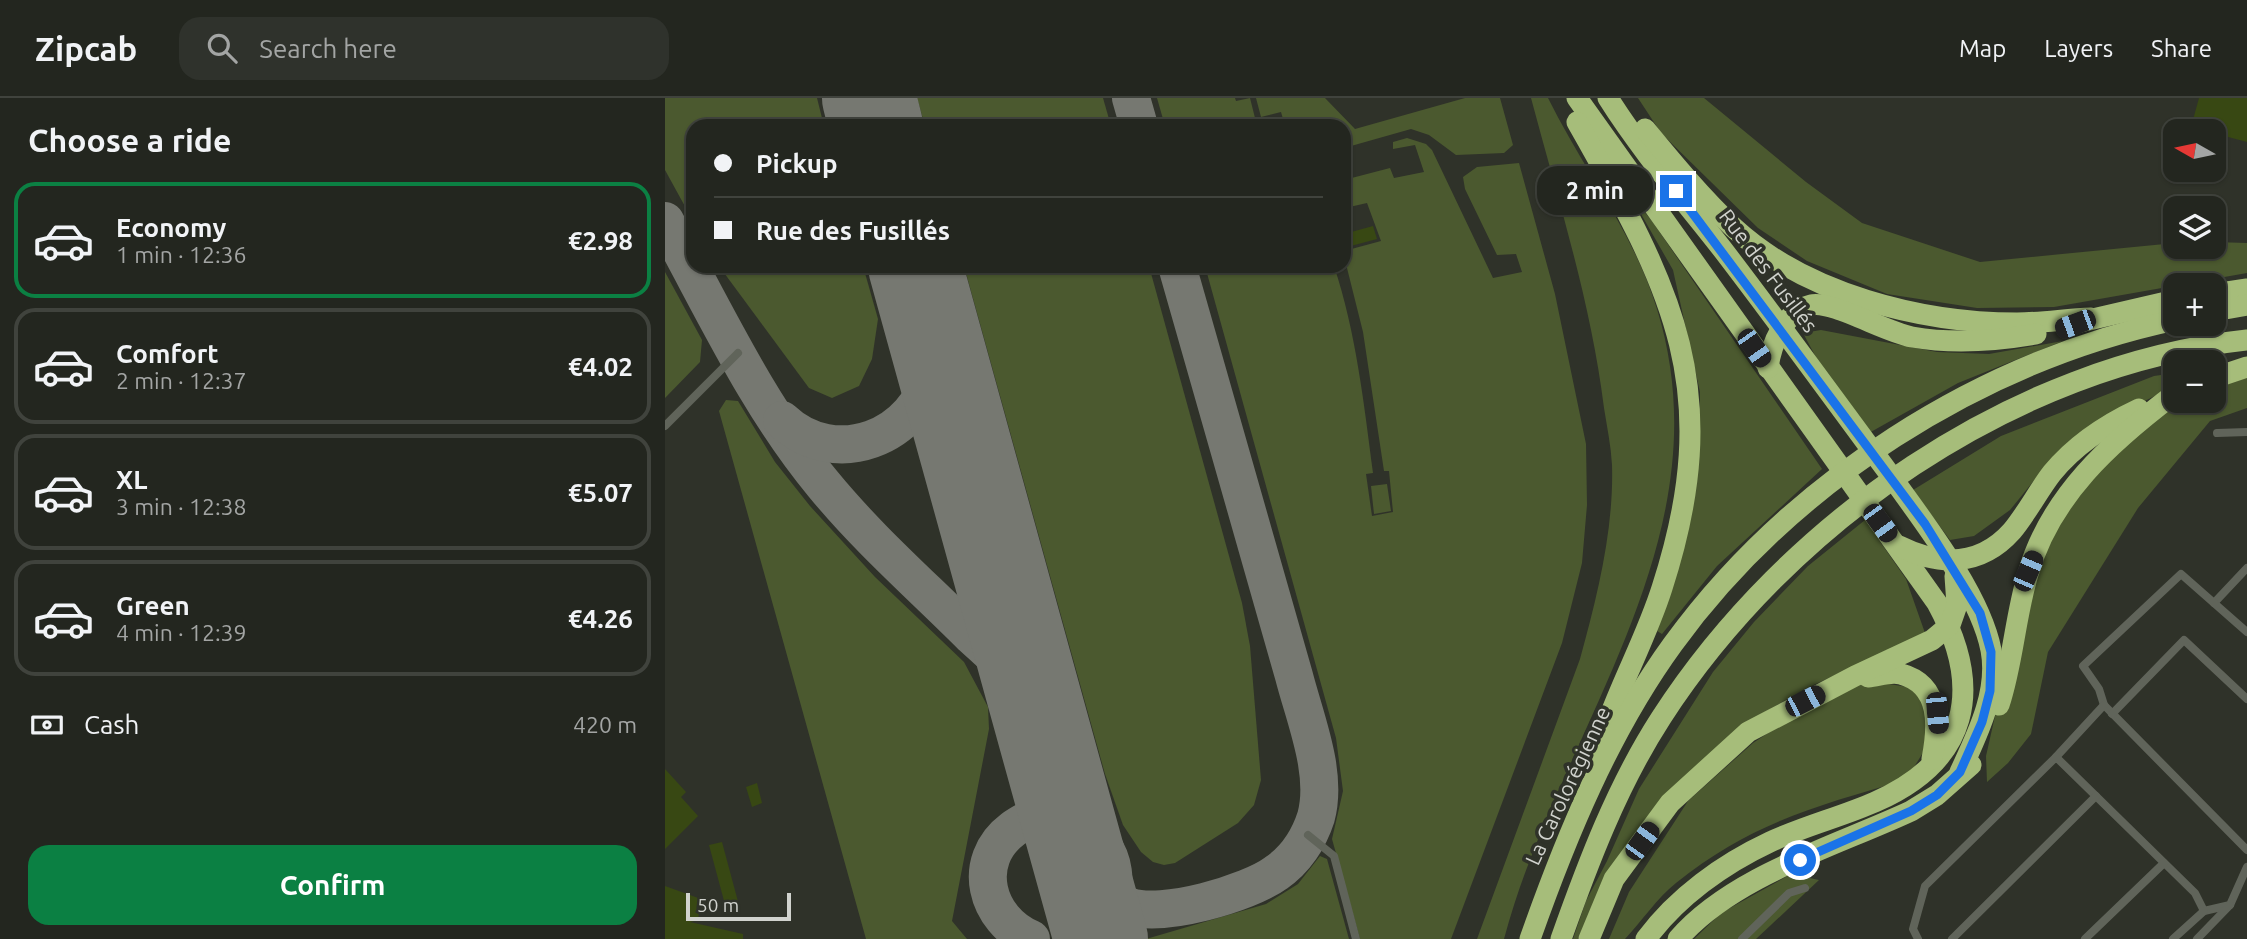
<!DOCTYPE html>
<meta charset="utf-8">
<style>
body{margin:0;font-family:Ubuntu,sans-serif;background:#2f322c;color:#f1f3f6;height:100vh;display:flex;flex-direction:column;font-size:26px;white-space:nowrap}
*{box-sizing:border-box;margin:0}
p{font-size:23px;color:#a3a5a4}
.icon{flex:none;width:38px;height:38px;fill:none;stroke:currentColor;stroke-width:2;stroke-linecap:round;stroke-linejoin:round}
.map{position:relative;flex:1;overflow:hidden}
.drawer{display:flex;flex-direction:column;background:#23261f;width:665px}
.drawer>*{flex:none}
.hud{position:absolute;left:21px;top:21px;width:665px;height:154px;border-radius:21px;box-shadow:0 2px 5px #0004,0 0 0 2px #40433d;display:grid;align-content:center;height:154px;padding:0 28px;background:#23261f}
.needle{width:46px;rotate:279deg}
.tools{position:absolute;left:1498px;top:21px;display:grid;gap:14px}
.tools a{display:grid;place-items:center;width:63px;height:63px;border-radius:14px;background:#23261f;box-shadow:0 2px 5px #0004,0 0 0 2px #40433d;font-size:35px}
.scale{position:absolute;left:21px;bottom:18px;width:105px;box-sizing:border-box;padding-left:7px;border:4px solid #d1d3ce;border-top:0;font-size:19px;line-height:24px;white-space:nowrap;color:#d1d3ce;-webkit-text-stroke:5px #2f3229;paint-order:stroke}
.end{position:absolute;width:32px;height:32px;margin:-16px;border:9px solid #1a73e8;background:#fff;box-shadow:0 0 0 4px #fff}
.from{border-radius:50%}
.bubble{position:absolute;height:49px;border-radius:21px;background:#23261f;box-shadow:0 2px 5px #0004,0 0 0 2px #40433d;font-size:23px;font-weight:700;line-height:49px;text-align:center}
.car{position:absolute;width:21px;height:42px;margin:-21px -10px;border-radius:9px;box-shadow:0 0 5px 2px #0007;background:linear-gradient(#222 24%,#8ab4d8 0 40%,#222 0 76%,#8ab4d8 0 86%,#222 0)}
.hud b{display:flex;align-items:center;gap:24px;height:66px;font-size:26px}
.hud b+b{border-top:2px solid #40433d}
.hud i{width:18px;height:18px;background:#f1f3f6}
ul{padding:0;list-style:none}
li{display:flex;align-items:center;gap:21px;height:116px;margin:0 14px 10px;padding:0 14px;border:4px solid #40433d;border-radius:21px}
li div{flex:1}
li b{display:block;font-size:26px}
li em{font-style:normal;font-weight:700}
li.current{border-color:#0b8043}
li>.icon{width:63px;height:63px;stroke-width:1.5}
h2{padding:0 28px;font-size:32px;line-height:84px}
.pay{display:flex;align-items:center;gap:18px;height:77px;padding:0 28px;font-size:26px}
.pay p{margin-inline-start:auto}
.action{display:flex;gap:14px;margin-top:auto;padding:14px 28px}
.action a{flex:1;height:80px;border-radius:21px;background:#0b8043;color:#fff;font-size:28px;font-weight:700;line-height:80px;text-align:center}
header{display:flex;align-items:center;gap:42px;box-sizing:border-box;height:98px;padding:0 35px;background:#23261f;border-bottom:2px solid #40433d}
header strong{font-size:33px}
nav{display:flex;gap:38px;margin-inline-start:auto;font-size:24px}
.search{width:490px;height:63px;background:#2f322c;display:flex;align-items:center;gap:18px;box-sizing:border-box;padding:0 24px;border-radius:21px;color:#a3a5a4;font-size:26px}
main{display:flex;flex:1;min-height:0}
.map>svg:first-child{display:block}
.green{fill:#4b592f}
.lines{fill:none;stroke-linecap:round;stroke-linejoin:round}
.taxiway{stroke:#767871;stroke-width:38}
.runway{stroke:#767871;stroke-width:94}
.building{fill:#384813}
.lane{stroke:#60645a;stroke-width:8}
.highway{stroke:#a6bd7a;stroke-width:21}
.route{stroke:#1a73e8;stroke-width:9}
.labels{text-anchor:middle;stroke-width:7;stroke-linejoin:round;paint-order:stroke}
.street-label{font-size:21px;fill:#d1d3ce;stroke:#2f3229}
</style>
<header>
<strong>Zipcab</strong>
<div class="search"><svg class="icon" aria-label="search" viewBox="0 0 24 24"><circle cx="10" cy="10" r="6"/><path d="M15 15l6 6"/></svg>Search here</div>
<nav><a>Map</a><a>Layers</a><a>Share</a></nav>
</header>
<main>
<section class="drawer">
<h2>Choose a ride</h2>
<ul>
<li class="current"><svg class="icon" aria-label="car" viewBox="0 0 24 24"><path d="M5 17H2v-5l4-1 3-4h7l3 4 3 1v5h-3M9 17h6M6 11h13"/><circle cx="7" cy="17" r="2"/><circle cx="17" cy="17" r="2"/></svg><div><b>Economy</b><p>1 min · 12:36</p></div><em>€2.98</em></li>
<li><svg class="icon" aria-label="car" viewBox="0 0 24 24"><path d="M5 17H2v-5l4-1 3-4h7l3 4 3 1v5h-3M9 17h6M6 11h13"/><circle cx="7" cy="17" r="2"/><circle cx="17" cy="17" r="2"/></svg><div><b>Comfort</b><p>2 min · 12:37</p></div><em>€4.02</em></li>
<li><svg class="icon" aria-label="car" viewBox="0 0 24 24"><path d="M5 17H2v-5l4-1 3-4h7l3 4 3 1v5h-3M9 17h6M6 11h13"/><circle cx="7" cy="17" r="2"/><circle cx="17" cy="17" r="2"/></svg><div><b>XL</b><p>3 min · 12:38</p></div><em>€5.07</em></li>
<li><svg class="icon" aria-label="car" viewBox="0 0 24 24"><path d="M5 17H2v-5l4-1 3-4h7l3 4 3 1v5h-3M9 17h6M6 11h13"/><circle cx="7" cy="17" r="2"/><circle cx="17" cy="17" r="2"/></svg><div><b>Green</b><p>4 min · 12:39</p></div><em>€4.26</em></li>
</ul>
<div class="pay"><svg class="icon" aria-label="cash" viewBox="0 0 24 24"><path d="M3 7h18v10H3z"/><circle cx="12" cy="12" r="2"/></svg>Cash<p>420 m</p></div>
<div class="action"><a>Confirm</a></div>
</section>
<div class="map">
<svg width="1582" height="841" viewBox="0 0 1582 841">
<rect width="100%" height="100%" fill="#2f3229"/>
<!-- green -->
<g class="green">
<polygon points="0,0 152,0 159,28 28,28 28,123 0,72"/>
<polygon points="252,0 438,0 446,28 260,28"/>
<polygon points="492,0 570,0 571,3 585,0 592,28 500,28"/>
<polygon points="591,0 660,0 690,31 800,0 835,0 848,47 839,55 791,57 764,37 746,31 679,50 679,28 620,28 616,14 596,19"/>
<path d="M 866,0 L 883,0 C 918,71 969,135 992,211 C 1063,441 895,630 839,841 L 812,841 L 915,561 C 932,499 949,432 947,367 C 946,348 942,329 939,310 C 926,204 893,102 866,0 Z"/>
<polygon points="973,0 1039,0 1141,84 1197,125 1315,164 1510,145 1510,149 1549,149 1549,144 1582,145 1582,175 1389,209 1312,210 1222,196 1142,163 1093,130 996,35"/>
<path d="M 742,40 L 761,46 L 767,52 L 828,180 L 857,174 L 851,156 L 832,157 L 800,91 L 798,79 L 812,69 L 854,65 L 890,196 L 921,346 L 922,407 L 917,465 L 897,545 L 786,841 L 695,841 L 667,741 L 678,693 L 671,640 L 540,168 L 669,168 C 691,234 699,306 708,375 L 701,376 L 707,418 L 728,414 L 724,373 L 719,373 L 698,234 L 679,158 L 679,153 L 716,143 L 702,105 L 680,110 L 679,82 L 725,70 L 729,80 L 759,74 L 750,47 L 728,51 L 728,44 Z"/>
<polygon points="964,95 987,123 1157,371 1052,468 997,536 992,533 1034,366 1035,294 1008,172"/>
<polygon points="54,168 198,168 213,221 207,261 194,288 167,300 144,290"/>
<polygon points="299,168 484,168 577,505 585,548 596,682 589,707 573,725 510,765 499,767 488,764 476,754 458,727 440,676"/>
<polygon points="0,174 37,242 35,264 0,300"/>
<polygon points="1156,232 1272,254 1324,256 1398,243 1293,285 1204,335 1154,265 1138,235"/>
<polygon points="1582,271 1582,310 1545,323 1473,410 1383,554 1366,636 1343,665 1322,684 1321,658 1361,481 1399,393 1510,303 1549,303 1549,282"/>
<polygon points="1510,275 1510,287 1506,290 1423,331 1384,364 1345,412 1309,438 1285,442 1248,392 1336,338 1489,278"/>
<polygon points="61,302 73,303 110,364 145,408 210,479 299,564 323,609 324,631 287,823 302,841 201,841 54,313"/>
<polygon points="722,386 726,413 709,416 706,388"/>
<polygon points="1200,422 1241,481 1260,535 1138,592 1093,618 923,818 913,841 908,841 921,803 942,763 974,691 1048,574 1089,524 1143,468"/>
<path d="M 1186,580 L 1243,589 L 1258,602 L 1264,645 L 1241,682 C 1151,708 1086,725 1011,785 C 992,800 977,823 960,841 L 944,841 L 964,794 L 1023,703 L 1088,645 Z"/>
<polygon points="655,758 662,761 684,841 481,841 601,806 633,786"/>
<polygon points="1126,776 1154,782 1091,841 1029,841 1056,815"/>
</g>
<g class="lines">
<!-- taxiway -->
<g class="taxiway">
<polyline points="466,0 474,28"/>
<path d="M 0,123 C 49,212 93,308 158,386 C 203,441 257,488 307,538 C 325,555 350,574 363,594 C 375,614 395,681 385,702 C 377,718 361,721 348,731 C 305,763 321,822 366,841"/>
<path d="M 117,322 C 170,372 253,340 267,271 C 272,249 263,224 259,202"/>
<path d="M 397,702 C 408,720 425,729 437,746 C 461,780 445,826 408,841"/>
<path d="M 411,750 C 423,775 436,797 463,808 C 496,821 584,795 611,775 C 630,762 644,741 651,719 C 663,675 640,621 629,578 L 512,168"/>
</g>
<!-- runway -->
<g class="runway">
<polyline points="204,0 211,28"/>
<polyline points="250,168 436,841"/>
</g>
</g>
<!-- building -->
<g class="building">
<polygon points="1534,0 1582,0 1582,44 1526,29"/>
<polygon points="708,128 712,141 682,149 679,136"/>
<polygon points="0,671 21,694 16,699 33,718 0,751"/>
<polygon points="92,685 97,705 87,709 81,689"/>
<polygon points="57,744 75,811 62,814 44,747"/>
<polygon points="0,788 36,801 33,822 25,824 78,836 78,841 0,841"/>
</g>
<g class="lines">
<!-- lane -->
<g class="lane">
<polyline points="0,328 73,255"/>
<polyline points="1552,335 1582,334"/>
<polyline points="1549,505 1582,470"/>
<polyline points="1582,534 1516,476 1418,568 1434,591 1439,607 1582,752"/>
<polyline points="1447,616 1519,542 1582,601"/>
<polyline points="1391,659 1439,607"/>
<polyline points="643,737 669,758 691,841"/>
<polyline points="1539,813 1565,807 1582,769"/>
<polyline points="1077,841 1124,795 1140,790"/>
<polyline points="1253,841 1248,831 1260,788 1391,659 1530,795 1539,813 1508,841"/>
<polyline points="1287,841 1431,698"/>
<polyline points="1420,841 1499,765"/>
<polyline points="1532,841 1565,807"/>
</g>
<!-- highway -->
<g class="highway">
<path d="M 912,0 L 1272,505 C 1319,591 1304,663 1210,704 C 1176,719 1139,728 1105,744 C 1058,766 1012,799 981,841"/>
<path d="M 943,0 C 977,54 1019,102 1058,152 C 1114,225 1168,300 1223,374 C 1257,422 1315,495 1326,552 C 1334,594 1312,637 1295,674"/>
<path d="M 912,24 C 1008,193 1061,292 997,490 C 979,547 947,600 932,658"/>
<path d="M 980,31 C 1008,65 1037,100 1069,130 C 1141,196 1256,225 1352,225 C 1376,225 1401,221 1426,220"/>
<polyline points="1549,196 1582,191"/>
<polyline points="1549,213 1582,207"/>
<polyline points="1415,224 1510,202"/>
<path d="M 1103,270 C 1106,247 1119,213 1146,207 C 1166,202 1220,234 1247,239 C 1287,246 1331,243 1371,236"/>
<polyline points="1549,280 1582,269"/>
<path d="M 1234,448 C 1274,468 1315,469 1347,433 C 1362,415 1373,393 1387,375 C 1410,347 1442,326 1474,311"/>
<path d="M 1203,579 C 1214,578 1225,573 1236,576 C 1277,587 1273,630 1267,661"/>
<path d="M 1334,607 C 1348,565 1350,519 1363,476 C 1385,398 1446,344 1508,297"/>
<path d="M 865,841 C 901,739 944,634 1008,546 C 1126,384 1314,264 1510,222"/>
<path d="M 896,841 C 923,765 952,688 996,620 C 1122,425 1348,267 1582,242"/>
<polyline points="924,841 949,781 1005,705 1083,634 1190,578 1267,542 1285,527 1292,507 1290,478"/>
<path d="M 1013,841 C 1067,778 1171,748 1246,713 L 1272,697 L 1306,667"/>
</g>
</g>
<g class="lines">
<!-- route -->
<polyline class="route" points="1011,93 1260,426 1315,515 1326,554 1325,593 1317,624 1295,674 1272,697 1246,713 1135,762"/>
</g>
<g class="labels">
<!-- street labels -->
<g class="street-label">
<text transform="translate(1103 173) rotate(53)" y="7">Rue des Fusillés</text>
<text transform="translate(903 688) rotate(-65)" y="7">La Carolorégienne</text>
</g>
</g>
</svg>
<div class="tools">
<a><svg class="needle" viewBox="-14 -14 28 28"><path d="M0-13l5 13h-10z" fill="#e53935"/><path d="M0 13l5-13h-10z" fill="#a3a5a4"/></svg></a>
<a><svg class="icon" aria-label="layers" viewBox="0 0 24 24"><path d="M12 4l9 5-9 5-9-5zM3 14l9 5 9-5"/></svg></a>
<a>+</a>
<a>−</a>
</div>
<div class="scale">50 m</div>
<i class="end from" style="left:1135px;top:762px"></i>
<i class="end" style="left:1011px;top:93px"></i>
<div class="bubble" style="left:872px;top:68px;width:116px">2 min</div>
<i class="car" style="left:1410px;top:226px;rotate:250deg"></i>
<i class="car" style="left:1089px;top:250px;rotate:145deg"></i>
<i class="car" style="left:1215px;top:425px;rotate:144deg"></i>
<i class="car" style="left:1363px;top:473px;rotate:23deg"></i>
<i class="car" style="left:1140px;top:603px;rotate:63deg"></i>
<i class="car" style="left:1272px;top:615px;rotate:175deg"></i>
<i class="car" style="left:977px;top:743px;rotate:36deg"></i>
<div class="hud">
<b><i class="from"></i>Pickup</b>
<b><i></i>Rue des Fusillés</b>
</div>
</div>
</main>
